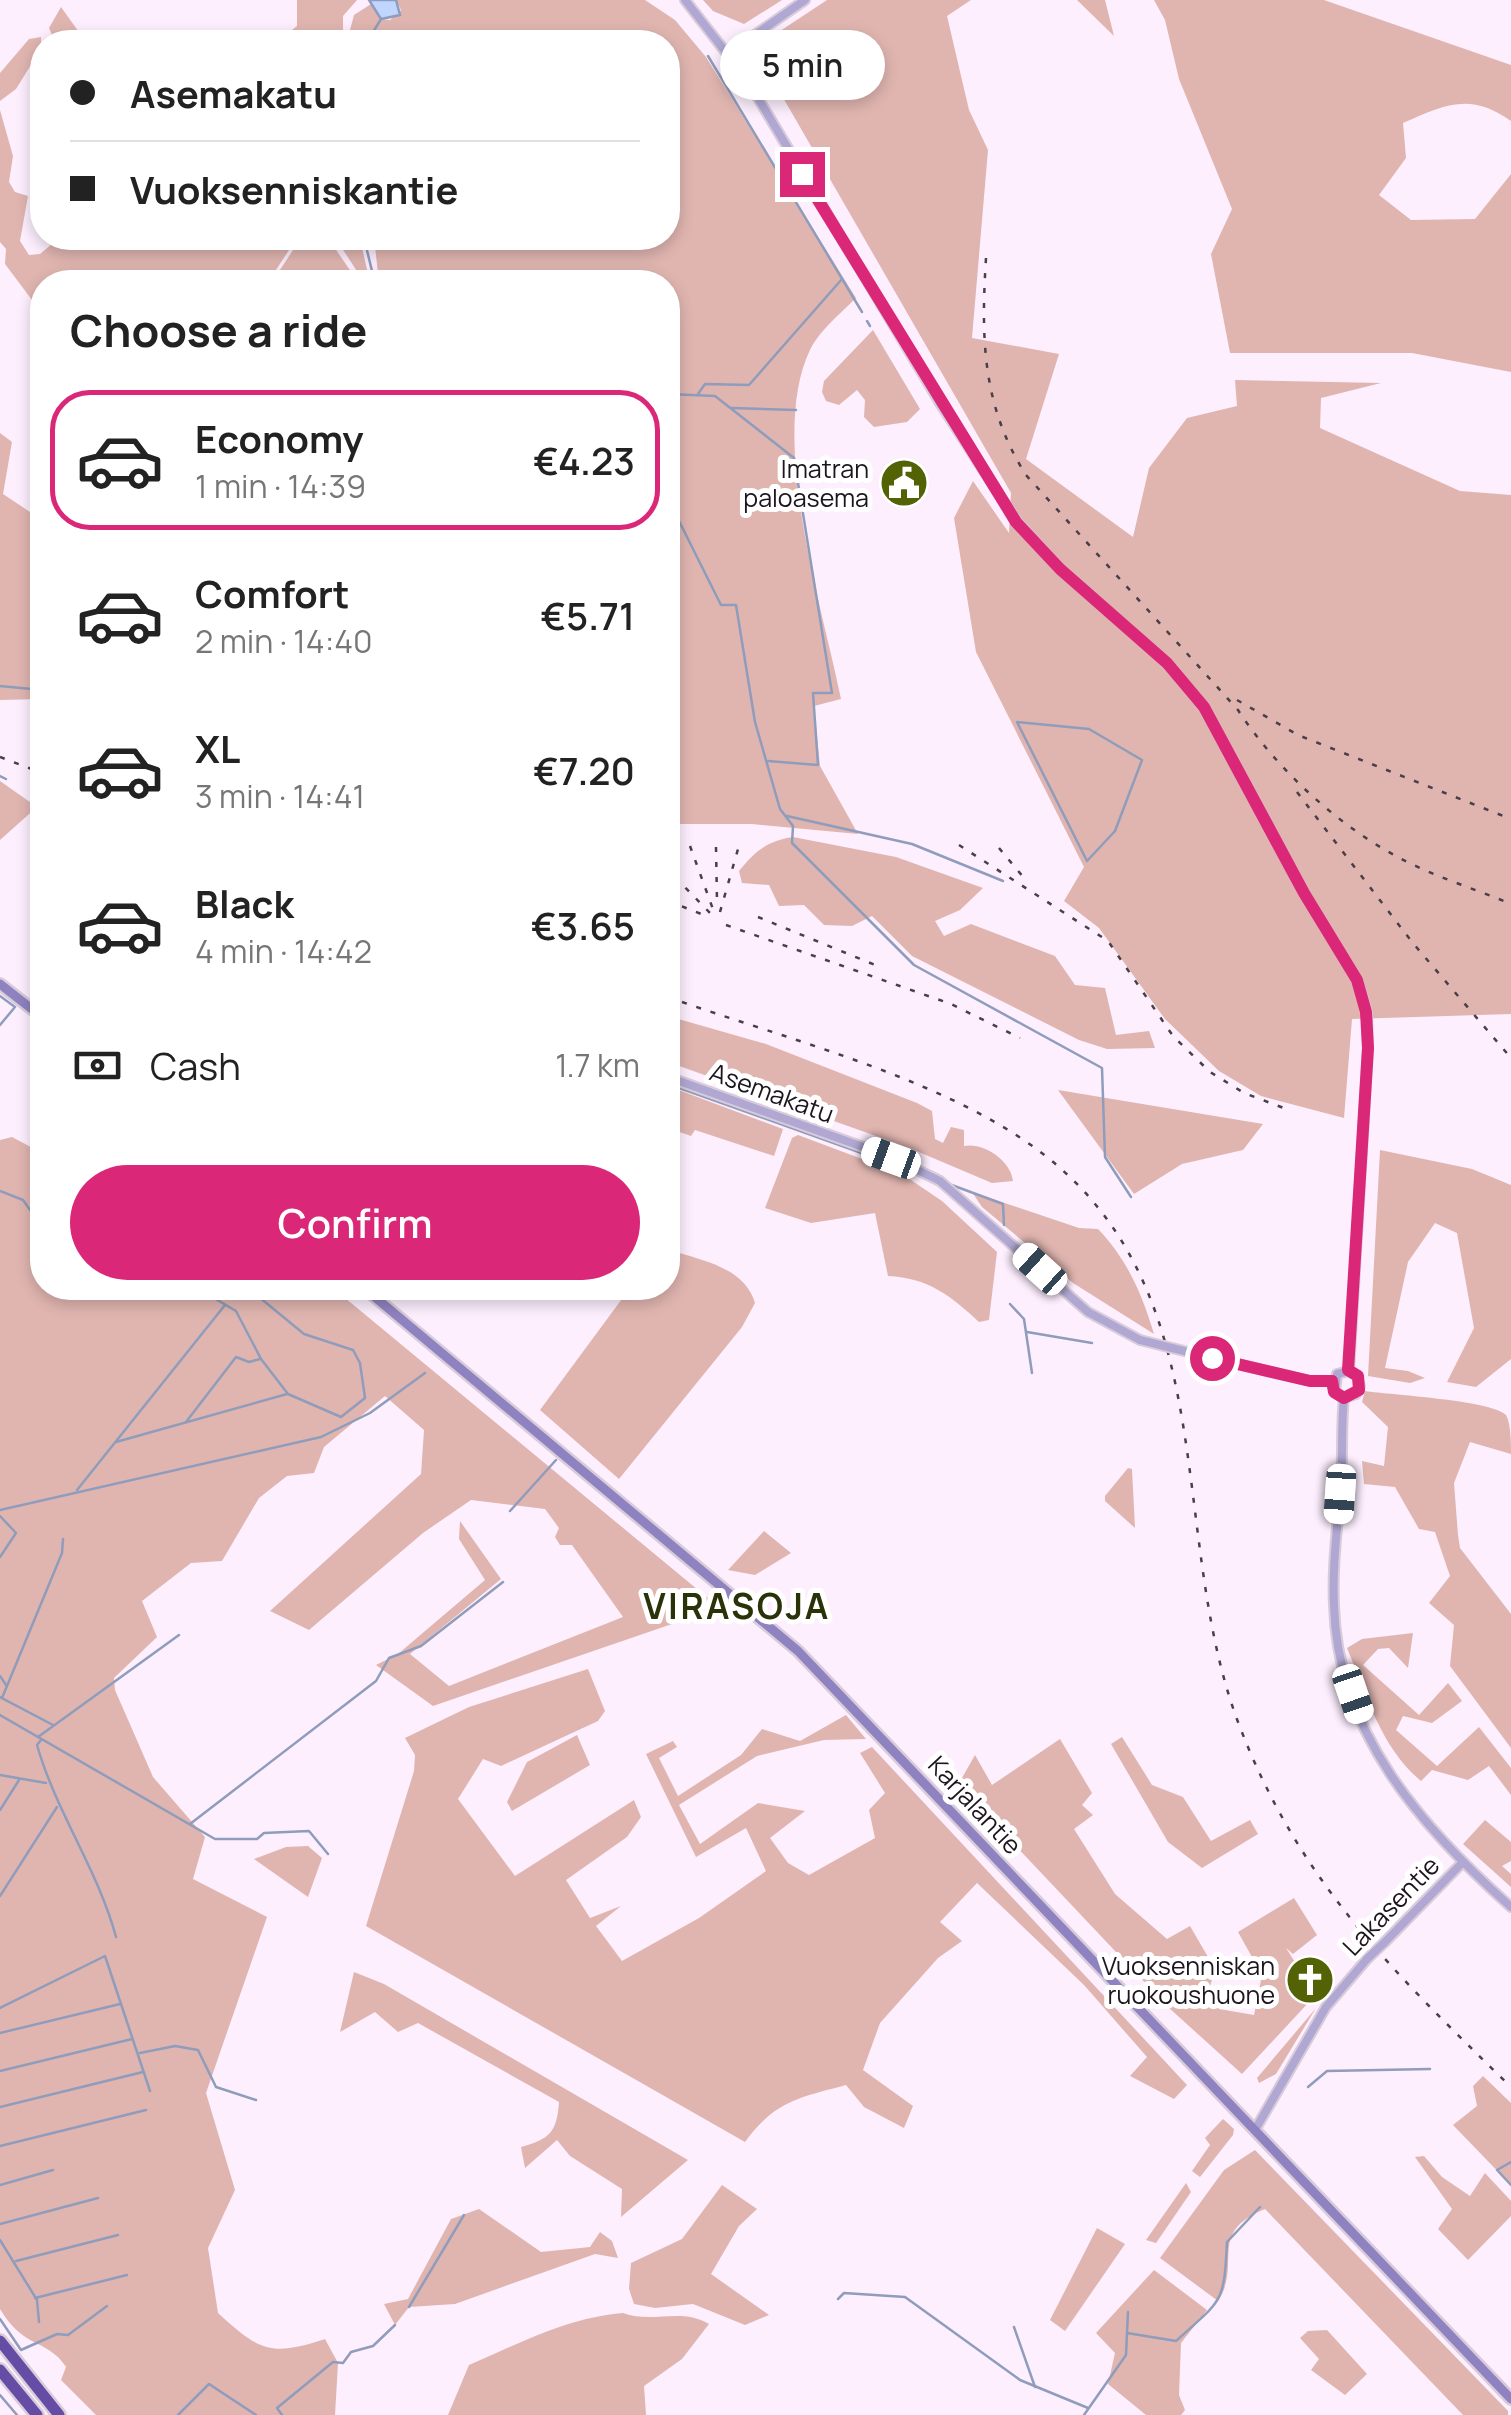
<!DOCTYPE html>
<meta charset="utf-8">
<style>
body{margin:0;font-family:Manrope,sans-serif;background:#f2f2f2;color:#222;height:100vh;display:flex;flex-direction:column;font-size:38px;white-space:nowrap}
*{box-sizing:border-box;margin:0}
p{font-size:32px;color:#767676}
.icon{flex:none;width:55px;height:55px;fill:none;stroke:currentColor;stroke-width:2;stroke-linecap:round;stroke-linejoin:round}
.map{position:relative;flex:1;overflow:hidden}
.sheet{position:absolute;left:30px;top:270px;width:650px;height:1030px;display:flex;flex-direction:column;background:#fff;border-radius:40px;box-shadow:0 5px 15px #0003}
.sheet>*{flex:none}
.banner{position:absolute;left:30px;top:30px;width:650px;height:220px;border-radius:40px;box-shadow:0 5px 15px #0003;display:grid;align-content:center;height:220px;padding:0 40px;background:#fff}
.end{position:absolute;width:45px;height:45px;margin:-22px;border:12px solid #db2777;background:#fff;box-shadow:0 0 0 5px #fff}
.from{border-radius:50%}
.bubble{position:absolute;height:70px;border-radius:35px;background:#fff;box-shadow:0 5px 15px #0003;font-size:32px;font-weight:600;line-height:70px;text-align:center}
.car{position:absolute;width:30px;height:60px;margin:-30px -15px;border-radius:12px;box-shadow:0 0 8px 2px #0007;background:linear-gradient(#fff 24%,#345 0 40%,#fff 0 76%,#345 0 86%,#fff 0)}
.banner b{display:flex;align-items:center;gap:35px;height:95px;font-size:38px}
.banner b+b{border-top:2px solid #e0e0e0}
.banner i{width:25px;height:25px;background:#222}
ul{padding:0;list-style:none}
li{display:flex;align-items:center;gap:30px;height:140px;margin:0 20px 15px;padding:0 20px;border:5px solid transparent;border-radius:40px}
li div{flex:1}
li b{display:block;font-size:38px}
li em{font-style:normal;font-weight:600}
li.active{border-color:#db2777}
li>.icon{width:90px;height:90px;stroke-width:1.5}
h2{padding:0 40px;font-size:45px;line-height:120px}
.pay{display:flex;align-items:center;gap:25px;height:110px;padding:0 40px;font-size:38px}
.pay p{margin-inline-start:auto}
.primary-button{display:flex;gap:20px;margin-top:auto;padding:20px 40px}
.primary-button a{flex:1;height:115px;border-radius:60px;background:#db2777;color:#fff;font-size:40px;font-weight:600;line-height:115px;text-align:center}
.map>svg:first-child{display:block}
.green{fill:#e0b5b0}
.water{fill:#c0d6ff;stroke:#8f9cbb;stroke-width:2.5}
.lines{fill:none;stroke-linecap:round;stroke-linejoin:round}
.stream{stroke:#8f9cbb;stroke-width:2.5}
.tertiary-casing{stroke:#d9ccda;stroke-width:12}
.secondary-casing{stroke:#d9ccda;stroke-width:14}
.motorway-casing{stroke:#d9ccda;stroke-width:16}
.tertiary{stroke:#b0a8d3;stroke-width:8}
.secondary{stroke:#8f82c0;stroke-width:9}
.motorway{stroke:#654da5;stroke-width:11}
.rail{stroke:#483f48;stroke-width:2.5;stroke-dasharray:5 10;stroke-linecap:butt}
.tertiary-bridge-casing{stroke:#d9ccda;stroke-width:12;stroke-linecap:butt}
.tertiary-bridge{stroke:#b0a8d3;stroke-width:8}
.route{stroke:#db2777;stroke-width:12}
.labels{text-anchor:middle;stroke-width:10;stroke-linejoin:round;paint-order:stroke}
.poi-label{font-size:25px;fill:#1d151d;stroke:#fff;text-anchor:end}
.street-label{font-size:25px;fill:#1d151d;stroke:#fff}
.district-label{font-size:35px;font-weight:bold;letter-spacing:2.5px;fill:#2a320a;stroke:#fff}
</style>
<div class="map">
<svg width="1511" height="2415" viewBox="0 0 1511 2415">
<rect width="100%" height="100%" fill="#fdeffe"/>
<!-- green -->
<g class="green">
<polygon points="297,0 357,0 343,16 343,42 277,42 297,26"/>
<path d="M 396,0 L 645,0 L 675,20 L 706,57 L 856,298 C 841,313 819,331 810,350 C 768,437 822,605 841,699 L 814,706 L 820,766 L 858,834 L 752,824 L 668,824 L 668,282 L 374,282 L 378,273 L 374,238 L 668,238 L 668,42 L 357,42 L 350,30 L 354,15 L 371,4 L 380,19 L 390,20 L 401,10 Z"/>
<polygon points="703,0 782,0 744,24 713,11"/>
<polygon points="827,0 971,0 947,16 969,110 988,150 972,338 1059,354 1026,459 1133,537 1149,468 1187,418 1237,406 1235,380 1381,383 1321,398 1320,428 1460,491 1511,495 1511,1014 1352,1019 1344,1118 1261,1096 1219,1071 1165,1019 1099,928 1064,901 1084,867 976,652 954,518 973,481 1009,533 1011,493 774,82 764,56 774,35"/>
<polygon points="1077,0 1105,0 1114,36"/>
<path d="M 1154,0 L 1324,0 L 1511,65 L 1511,121 C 1471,92 1445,104 1403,123 L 1406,158 L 1379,195 L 1411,220 L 1475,219 L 1511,174 L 1511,372 L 1412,353 L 1230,353 L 1211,254 L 1232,209 L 1179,79 L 1165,20 Z"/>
<polygon points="61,7 86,42 55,42 49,28"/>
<polygon points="41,37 42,61 34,60 16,89 0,101 0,73 29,39"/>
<polygon points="0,110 13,156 9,182 15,192 28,196 20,241 29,255 40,254 59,238 289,238 295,241 268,282 42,282 42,302 35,304 5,264 6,249 0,242"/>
<polygon points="301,238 328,238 358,282 272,282"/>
<polygon points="360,238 367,270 364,282 336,239"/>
<polygon points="873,330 920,409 907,422 874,427 864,417 865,400 857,390 839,405 826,401 822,392 824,381"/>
<polygon points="0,433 12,442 3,494 42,520 42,699 0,700"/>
<polygon points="0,781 37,807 0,840"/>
<path d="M 793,837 L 896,857 L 983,888 L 960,910 L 935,921 L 944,936 L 971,924 L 1055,956 L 1075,985 L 1105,988 L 1116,1035 L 1149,1031 L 1155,1048 L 1107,1049 L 1079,1040 L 912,956 L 872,916 L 852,926 L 824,925 L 804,905 L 779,906 L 769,885 L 742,883 L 739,871 C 755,851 767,841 793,837 Z"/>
<path d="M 668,1016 L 766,1044 L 917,1103 L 932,1111 L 935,1139 L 943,1143 L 951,1127 L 964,1130 L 964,1146 C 984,1142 1011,1161 1013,1181 L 992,1183 L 907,1147 L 668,1062 Z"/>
<polygon points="668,1086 783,1129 774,1156 695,1130 691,1136 668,1128"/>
<polygon points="1058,1090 1263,1124 1243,1150 1182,1164 1134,1194"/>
<path d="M 798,1135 L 902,1174 L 942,1201 L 997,1252 L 989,1320 L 979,1322 C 950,1295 928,1278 888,1276 L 875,1213 L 811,1223 L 765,1208 L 792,1138 Z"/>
<path d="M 12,1137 L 42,1153 L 42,1288 L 218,1288 L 215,1295 L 220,1299 L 225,1288 L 333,1288 L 709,1599 L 707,1612 L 433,1706 L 376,1665 L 398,1654 L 485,1580 L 459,1539 L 460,1521 L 501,1579 L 410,1654 L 449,1686 L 623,1617 L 572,1545 L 560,1545 L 555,1537 L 559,1528 L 545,1509 L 471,1500 L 423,1533 L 309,1630 L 270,1611 L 421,1474 L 424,1430 L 385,1396 L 324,1447 L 314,1473 L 287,1476 L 259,1498 L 222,1561 L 191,1563 L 142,1601 L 157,1637 L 114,1678 L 115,1690 L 153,1777 L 205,1837 L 193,1879 L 267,1917 L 206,2093 L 235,2190 L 208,2248 L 218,2313 C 260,2351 270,2357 325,2339 L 338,2363 L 335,2415 L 96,2415 L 61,2380 L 66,2367 C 47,2338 24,2350 0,2309 L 0,1140 Z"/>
<polygon points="1380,1150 1472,1169 1511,1185 1511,1359 1476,1387 1447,1382 1474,1328 1457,1233 1435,1223 1408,1262 1385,1368 1408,1371 1425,1378 1410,1383 1368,1376"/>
<path d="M 972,1192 L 1079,1228 L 1098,1229 C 1127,1259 1142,1294 1154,1334 L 1073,1283 L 982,1207 Z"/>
<path d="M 668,1249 C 701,1261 744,1266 755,1303 L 742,1327 L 619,1479 L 540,1410 L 630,1288 L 668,1288 Z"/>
<path d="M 1365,1391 C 1391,1395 1491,1400 1506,1415 C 1511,1424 1511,1443 1511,1454 L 1470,1442 L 1454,1483 L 1458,1535 L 1460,1548 L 1511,1614 L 1511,1748 L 1450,1666 L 1454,1625 L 1429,1603 L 1450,1576 L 1435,1532 L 1419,1529 L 1395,1487 L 1364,1484 L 1362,1461 L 1384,1466 L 1388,1427 L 1362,1402 Z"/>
<polygon points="1128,1468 1132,1469 1135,1528 1105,1501 1105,1496"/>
<polygon points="764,1531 791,1553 755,1575 728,1570"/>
<path d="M 1413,1633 L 1408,1668 L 1389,1648 L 1378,1649 L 1363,1665 L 1419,1715 L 1448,1683 L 1462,1701 L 1432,1723 L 1403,1716 L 1396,1730 L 1437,1766 L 1479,1727 L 1511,1768 L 1511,1795 L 1489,1766 L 1468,1780 L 1432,1770 L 1421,1781 C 1381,1748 1366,1694 1347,1648 L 1362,1639 Z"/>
<path d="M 588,1669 L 605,1711 L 598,1721 L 501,1766 L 483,1759 L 458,1799 L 515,1876 L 634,1800 L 641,1817 L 627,1837 L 566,1880 L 590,1918 L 621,1906 L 596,1926 L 622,1961 L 699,1918 L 766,1871 L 746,1828 L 696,1857 L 646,1754 L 673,1741 L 677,1747 L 659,1758 L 678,1796 L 741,1755 L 762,1729 L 800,1741 L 846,1715 L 866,1739 L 824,1740 L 757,1756 L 679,1805 L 700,1844 L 758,1803 L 805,1811 L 770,1838 L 788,1863 L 809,1875 L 875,1838 L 869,1810 L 885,1793 L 860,1753 L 872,1747 L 1187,2085 L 1174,2099 L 1130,2076 L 1147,2057 L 1084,1985 L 977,1883 L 940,1922 L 962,1941 L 938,1958 L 880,2023 L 863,2070 L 913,2106 L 904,2128 L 864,2107 L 846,2085 C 798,2098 775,2101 745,2142 L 366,1926 L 414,1771 L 415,1755 L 405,1738 L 469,1707 Z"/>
<polygon points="577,1735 590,1765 512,1811 507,1802 527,1762"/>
<polygon points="1122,1737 1152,1785 1183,1797 1211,1841 1250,1820 1258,1834 1202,1868 1168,1842 1111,1744"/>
<polygon points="1060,1739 1092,1793 1082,1805 1093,1815 1074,1829 1115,1894 1167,1939 1190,1926 1215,1969 1208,1994 1219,2009 1254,2015 1262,1975 1238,1932 1294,1898 1317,1935 1293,1954 1286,1948 1300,1970 1297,1980 1310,2001 1242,2074 1168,2007 958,1785 975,1755 992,1785"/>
<polygon points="1485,1820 1511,1842 1511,1861 1502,1866 1511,1874 1511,1887 1463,1844"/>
<polygon points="308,1846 322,1858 308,1897 254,1859 286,1847"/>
<path d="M 354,1972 L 384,1984 L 688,2160 L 621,2217 L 622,2189 L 570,2156 L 557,2140 L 525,2168 L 521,2147 C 550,2139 557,2132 559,2102 L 418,2023 L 398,2032 L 375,2012 L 340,2032 Z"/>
<polygon points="1316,2008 1276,2074 1259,2083 1257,2078"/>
<polygon points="1483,2076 1511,2103 1511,2185 1453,2125 1477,2106 1473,2086"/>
<polygon points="1223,2119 1234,2129 1233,2135 1200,2177 1192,2171 1210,2145 1205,2138"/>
<path d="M 1255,2150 L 1508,2411 L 1508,2415 L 1463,2415 L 1265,2209 C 1206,2233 1243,2263 1218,2301 L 1160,2258 L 1224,2170 Z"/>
<polygon points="1424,2156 1442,2177 1470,2196 1485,2173 1511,2201 1511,2216 1468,2260 1438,2229 1452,2209 1415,2157"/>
<polygon points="1186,2183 1191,2192 1156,2243 1146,2240"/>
<polygon points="722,2185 757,2209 739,2226 711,2274 769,2315 745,2325 693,2304 655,2308 634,2304 629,2289 631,2263 682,2239"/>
<polygon points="479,2209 541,2252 590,2247 600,2232 612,2241 618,2258 595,2254 455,2304 409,2307 395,2325 384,2304 408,2299 451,2219"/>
<polygon points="1097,2228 1125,2244 1065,2331 1050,2320"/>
<polygon points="1154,2270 1207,2310 1181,2343 1179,2395 1185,2410 1181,2415 1146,2415 1108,2384 1115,2353 1096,2333"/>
<path d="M 623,2313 C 653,2324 681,2307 709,2324 L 682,2359 L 644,2386 L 646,2415 L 448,2415 L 469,2365 C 518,2344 569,2317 623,2313 Z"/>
<polygon points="1327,2330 1367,2374 1345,2395 1311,2370 1319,2359 1300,2338 1308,2331"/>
</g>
<!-- water -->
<polygon class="water" points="369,0 396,0 400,15 381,19"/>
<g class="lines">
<!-- stream -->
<g class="stream">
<polyline points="367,42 381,19"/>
<polyline points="708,56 862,312"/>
<polyline points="364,238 372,271 366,282"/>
<polyline points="867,321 870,326"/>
<polyline points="668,394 715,396 794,458 832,693 813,693 818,765 768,761"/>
<polyline points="698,394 705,384 749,385 842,279"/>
<polyline points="732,408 796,410"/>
<polyline points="668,499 721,605 736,605 755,722 780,809 793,826 792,843 914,965 1102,1068 1105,1157 1131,1197"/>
<polyline points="0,686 42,690"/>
<polygon points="1017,722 1089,729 1142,760 1115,831 1087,861"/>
<polyline points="0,776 6,779"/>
<polyline points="787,816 912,844 1003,881"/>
<polyline points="0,996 15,1007 0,1025"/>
<polyline points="668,1084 909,1170"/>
<polyline points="949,1184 1003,1204 1004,1225"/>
<polyline points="0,1191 23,1200 42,1227"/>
<polyline points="182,1288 186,1292 190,1288"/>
<polyline points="197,1288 236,1311 261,1359 288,1394 341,1417 365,1398 360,1363 353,1350 304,1334 248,1288"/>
<polyline points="1010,1304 1024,1319 1032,1373"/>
<polyline points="1027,1332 1092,1343"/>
<polyline points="186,1422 236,1357 249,1362 260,1359"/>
<polyline points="116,1442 287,1394"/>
<polyline points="77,1490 225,1305"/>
<polyline points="0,1510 321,1437 370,1413 425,1373"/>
<polyline points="510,1511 556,1460"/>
<polyline points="0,1516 16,1533 0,1557"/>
<polyline points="0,1676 6,1685"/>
<polyline points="0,1697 53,1725"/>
<polyline points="2,1698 62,1553 63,1539"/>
<polyline points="0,1715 215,1839 257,1839 264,1833 309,1831 328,1854"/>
<polyline points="38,1737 179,1635"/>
<path d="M 41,1740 L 37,1745 C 56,1812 98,1870 116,1937"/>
<polyline points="0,1775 46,1783"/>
<polyline points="0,1810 19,1780"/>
<polyline points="190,1824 376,1681 389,1658 421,1646 503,1582"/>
<polyline points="0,1896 57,1807"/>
<polyline points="0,2008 105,1956 150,2091"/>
<polyline points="0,2033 120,2004"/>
<polyline points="140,2053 175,2046 198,2050 216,2087 256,2100"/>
<polyline points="0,2071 132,2039"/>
<polyline points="1308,2087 1327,2071 1430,2069"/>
<polyline points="0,2107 143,2072"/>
<polyline points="0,2146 146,2110"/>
<polyline points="1511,2162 1497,2170 1511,2185"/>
<polyline points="0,2185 53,2170"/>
<polyline points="0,2224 98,2198"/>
<polyline points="0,2240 37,2300 39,2322"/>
<polyline points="16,2261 118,2235"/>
<polyline points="35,2298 127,2275"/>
<polyline points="838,2299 844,2293 905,2297 1020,2380 1088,2408"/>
<polyline points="409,2307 464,2215"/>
<polyline points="0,2319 21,2350 57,2334 68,2335 107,2306"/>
<polyline points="1014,2327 1035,2387"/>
<path d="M 1127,2333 L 1176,2341 C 1222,2299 1224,2305 1227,2242 L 1260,2207"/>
<polyline points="0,2395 17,2415"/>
<polyline points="178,2415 209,2384 256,2415"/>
<polyline points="282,2415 277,2408 333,2362 343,2363 351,2352 373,2346 395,2325"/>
<polyline points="1084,2415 1126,2355 1128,2312"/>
</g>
<!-- tertiary casing -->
<g class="tertiary-casing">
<g id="tertiary">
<polyline points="685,0 746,78 940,403 1017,522 1060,569 1167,663 1204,707 1304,893 1357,980 1367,1013 1368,1048 1349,1371"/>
<polyline points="729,53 805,0"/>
<polyline points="668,1077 891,1157 940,1181 1088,1312 1140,1340"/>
<polyline points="1212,1358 1310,1381 1333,1381"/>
<path d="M 1344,1398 C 1341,1425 1343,1454 1341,1482 C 1338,1523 1332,1564 1334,1605 C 1337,1732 1422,1828 1511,1907"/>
<polyline points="1344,1398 1356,1394 1360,1386 1357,1376 1349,1371"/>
<polyline points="1344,1398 1335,1392 1337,1374 1349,1371"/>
<polyline points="1385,1942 1462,1863"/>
<polyline points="1255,2130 1326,2007 1367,1959"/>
</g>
</g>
<!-- secondary casing -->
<g class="secondary-casing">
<g id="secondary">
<polyline points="0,984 42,1017"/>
<polyline points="364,1288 798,1651 1511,2399"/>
</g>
</g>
<!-- motorway casing -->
<g class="motorway-casing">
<g id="motorway">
<polyline points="0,2341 59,2415"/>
<polyline points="0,2370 37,2415"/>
</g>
</g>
<!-- tertiary -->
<use href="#tertiary" class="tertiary"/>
<!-- secondary -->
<use href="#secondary" class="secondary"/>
<!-- motorway -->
<use href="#motorway" class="motorway"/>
<!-- rail -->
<g class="rail">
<path d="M 986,258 C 981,338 982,406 1026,475 L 1238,710 C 1275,767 1336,824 1396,856 C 1432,876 1473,888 1511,904"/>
<polyline points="1237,700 1298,735 1511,819"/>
<polyline points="0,757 42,773"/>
<polyline points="1297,792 1412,942 1511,1058"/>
<polyline points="959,845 1108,941 1173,1036 1210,1072 1244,1093 1289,1110"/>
<polyline points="690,846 714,912"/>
<polyline points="716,847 717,901"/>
<polyline points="999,848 1024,878"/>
<polyline points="675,877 711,914"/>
<polyline points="668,901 709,917"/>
<polyline points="720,912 740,842"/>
<polyline points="758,917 880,967"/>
<polyline points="726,925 951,1004 1020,1038"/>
<path d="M 668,997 C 790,1041 962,1082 1059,1167 C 1222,1310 1169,1538 1238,1722 C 1298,1881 1393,1972 1511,2087"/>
</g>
<!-- tertiary-bridge casing -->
<g class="tertiary-bridge-casing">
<g id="tertiary-bridge">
<polyline points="1140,1340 1212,1358"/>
<polyline points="1367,1959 1385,1942"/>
</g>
</g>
<!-- tertiary-bridge -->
<use href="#tertiary-bridge" class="tertiary-bridge"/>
</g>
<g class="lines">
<!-- route -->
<polyline class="route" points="802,174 1016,522 1060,569 1167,663 1204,707 1304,893 1357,980 1366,1012 1368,1048 1348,1370 1358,1376 1359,1390 1344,1398 1334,1392 1332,1381 1310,1381 1212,1358"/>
</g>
<!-- icons -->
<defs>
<g id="civic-disc" transform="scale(2.5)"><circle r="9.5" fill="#546206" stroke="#fff"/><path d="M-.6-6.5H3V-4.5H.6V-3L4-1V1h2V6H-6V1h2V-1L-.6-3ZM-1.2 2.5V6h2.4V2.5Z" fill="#fff"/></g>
<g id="church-disc" transform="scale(2.5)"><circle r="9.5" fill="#546206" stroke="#fff"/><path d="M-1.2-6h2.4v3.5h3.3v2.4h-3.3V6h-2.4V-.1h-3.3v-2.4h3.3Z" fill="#fff"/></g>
</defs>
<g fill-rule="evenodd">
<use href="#civic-disc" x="904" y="483"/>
<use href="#church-disc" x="1310" y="1980"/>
</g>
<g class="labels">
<!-- poi labels -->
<g class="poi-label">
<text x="869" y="478">Imatran<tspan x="869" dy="29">paloasema</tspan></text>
<text x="1275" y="1975">Vuoksenniskan<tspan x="1275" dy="29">ruokoushuone</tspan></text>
</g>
<!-- street labels -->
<g class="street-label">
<text transform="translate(772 1093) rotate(20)" y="9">Asemakatu</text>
<text transform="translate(975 1805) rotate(47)" y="9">Karjalantie</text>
<text transform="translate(1391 1906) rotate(-46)" y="9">Lakasentie</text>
</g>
<!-- district labels -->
<g class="district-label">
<text x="737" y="1619">VIRASOJA</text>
</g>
</g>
</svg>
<i class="end from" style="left:1212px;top:1358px"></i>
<i class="end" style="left:802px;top:174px"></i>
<div class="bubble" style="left:720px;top:30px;width:165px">5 min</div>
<i class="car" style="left:891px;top:1158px;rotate:290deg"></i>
<i class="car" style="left:1040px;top:1269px;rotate:312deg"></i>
<i class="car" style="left:1340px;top:1494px;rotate:184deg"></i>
<i class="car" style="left:1353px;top:1694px;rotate:161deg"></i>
<div class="banner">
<b><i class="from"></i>Asemakatu</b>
<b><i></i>Vuoksenniskantie</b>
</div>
<section class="sheet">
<h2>Choose a ride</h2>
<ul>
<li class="active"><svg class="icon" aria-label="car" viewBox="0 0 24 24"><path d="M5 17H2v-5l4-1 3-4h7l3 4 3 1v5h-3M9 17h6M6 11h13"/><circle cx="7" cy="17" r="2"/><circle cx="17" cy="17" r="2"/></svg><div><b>Economy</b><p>1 min · 14:39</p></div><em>€4.23</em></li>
<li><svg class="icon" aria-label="car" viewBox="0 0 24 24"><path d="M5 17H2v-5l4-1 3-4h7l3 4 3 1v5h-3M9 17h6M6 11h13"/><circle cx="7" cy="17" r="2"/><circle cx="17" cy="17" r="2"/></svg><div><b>Comfort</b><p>2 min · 14:40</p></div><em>€5.71</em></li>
<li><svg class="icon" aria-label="car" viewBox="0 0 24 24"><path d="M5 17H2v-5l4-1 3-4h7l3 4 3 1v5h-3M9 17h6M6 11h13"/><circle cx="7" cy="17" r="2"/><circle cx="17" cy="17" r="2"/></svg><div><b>XL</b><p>3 min · 14:41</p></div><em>€7.20</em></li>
<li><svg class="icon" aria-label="car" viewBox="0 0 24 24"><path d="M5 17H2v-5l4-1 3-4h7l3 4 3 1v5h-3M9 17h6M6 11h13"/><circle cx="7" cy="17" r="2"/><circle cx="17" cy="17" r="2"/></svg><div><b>Black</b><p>4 min · 14:42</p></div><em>€3.65</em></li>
</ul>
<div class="pay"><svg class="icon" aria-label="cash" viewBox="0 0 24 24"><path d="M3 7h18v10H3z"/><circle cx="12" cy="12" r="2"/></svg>Cash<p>1.7 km</p></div>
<div class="primary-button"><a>Confirm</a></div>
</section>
</div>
